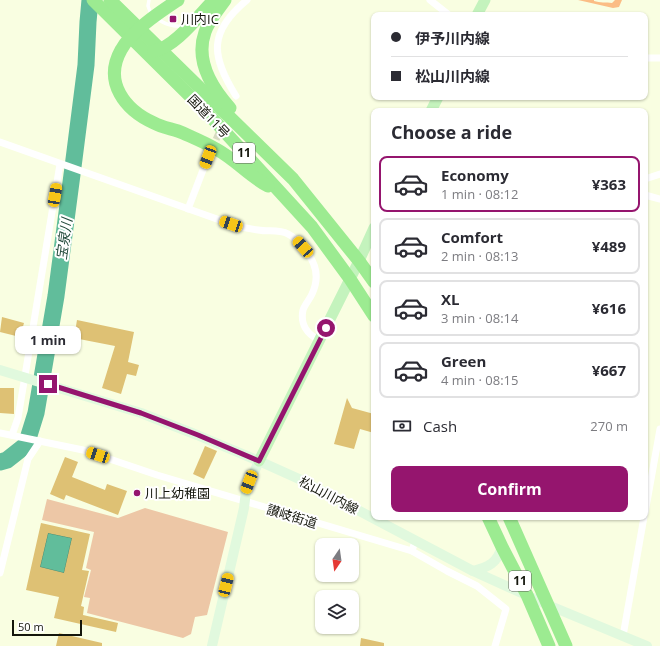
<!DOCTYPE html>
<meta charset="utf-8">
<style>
body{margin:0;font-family:"Open Sans","Noto Sans JP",sans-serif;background:#f2f2f3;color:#2b2b33;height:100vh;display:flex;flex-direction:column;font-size:15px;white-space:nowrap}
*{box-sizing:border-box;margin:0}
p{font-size:13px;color:#7c7c81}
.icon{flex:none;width:22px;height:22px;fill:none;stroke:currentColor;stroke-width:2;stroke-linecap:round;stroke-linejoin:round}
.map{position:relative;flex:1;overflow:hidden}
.drawer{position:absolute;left:371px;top:108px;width:277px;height:412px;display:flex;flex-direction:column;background:#fff;border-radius:8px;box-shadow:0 1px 3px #0004}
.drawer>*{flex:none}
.banner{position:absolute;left:371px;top:12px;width:277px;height:88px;border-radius:8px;box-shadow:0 1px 3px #0004;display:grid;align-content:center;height:88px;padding:0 20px;background:#fff}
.needle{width:26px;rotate:193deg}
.fabs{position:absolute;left:315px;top:538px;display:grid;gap:8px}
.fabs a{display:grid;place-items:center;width:44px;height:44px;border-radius:8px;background:#fff;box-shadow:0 1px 3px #0004;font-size:20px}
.scale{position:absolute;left:12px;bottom:10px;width:70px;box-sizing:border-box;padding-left:4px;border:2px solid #14160c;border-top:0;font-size:11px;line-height:14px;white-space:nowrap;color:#14160c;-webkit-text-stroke:3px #fff;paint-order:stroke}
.end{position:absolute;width:18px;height:18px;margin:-9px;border:5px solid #95156e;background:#fff;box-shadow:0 0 0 2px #fff}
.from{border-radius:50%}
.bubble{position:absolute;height:28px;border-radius:8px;background:#fff;box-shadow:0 1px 3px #0004;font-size:13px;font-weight:700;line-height:28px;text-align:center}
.car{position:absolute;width:12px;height:24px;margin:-12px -6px;border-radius:5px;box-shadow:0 0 3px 1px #0007;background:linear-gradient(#f5c518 24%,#345 0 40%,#f5c518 0 76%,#345 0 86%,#f5c518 0)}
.banner b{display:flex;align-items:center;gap:14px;height:38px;font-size:15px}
.banner b+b{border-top:1px solid #e1e1e2}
.banner i{width:10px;height:10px;background:#2b2b33}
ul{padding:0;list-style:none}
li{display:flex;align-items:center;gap:12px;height:56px;margin:0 8px 6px;padding:0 12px;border:2px solid #e1e1e2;border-radius:8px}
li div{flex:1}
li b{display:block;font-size:15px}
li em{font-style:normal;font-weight:700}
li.active{border-color:#95156e}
li>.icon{width:36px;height:36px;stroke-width:1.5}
h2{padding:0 20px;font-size:18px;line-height:48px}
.pay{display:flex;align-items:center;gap:10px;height:44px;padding:0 20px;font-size:15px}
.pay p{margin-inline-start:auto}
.primary-button{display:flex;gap:8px;margin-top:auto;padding:8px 20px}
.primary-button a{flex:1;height:46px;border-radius:8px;background:#95156e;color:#fff;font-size:16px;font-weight:700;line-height:46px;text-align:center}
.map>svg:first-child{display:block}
.green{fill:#edc7a6}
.forest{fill:#fbbd85}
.water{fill:#61bd9b;stroke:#4a8b70}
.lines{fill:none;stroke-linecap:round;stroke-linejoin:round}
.river{stroke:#61bd9b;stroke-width:17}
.building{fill:#dec174;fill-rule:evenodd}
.street-tunnel{stroke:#d7dbc1;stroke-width:7;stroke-dasharray:7 3.5;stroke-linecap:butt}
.lane{stroke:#fff;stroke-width:3.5}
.street{stroke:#fff;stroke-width:7}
.secondary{stroke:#e1f9de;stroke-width:10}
.primary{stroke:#c4f3bd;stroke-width:11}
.highway{stroke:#9ceb91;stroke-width:13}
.route{stroke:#95156e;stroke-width:5}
.poi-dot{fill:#95156e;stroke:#fff;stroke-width:1.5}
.labels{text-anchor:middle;stroke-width:4;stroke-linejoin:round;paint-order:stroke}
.shield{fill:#fff;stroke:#5a5c55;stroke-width:1}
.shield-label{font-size:12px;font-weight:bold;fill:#14160c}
.poi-label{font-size:13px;fill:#14160c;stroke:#fff;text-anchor:start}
.street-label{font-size:13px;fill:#14160c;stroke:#fff}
.water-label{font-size:14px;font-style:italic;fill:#224a3b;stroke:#fff}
</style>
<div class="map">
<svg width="660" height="646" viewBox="0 0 660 646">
<rect width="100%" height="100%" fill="#f9fee1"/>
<!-- green -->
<polygon class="green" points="47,499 118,518 145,508 228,532 207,615 195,617 191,634 183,638 87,613 90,598 84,597 91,570 86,568 94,532 42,520"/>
<!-- forest -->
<path class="forest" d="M 578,0 L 594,0 L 594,1 C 600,3 606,2 612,3 L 615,0 L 622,0 L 619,7 L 613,8 Z"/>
<!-- water -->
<polygon class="water" points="48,533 72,538 64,573 40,567"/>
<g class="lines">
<!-- river -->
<polyline class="river" points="0,462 7,460 26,445 36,413 56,296 73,167 86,65 88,22 90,0"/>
</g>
<!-- building -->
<g class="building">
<polygon points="2,317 24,323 20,337 0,332"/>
<polygon points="77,320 134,332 128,362 139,365 136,376 127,374 121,394 102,388 115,346 74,338"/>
<polygon points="0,388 14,388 14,414 0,413"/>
<polygon points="347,398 352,408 374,414 374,433 360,429 354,449 334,444"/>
<polygon points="205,446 217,451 204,479 193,474"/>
<polygon points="65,457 78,462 72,477 105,490 107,484 127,491 118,515 66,495 64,500 50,494"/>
<path d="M 41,523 L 90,534 L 82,570 L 89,571 L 81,606 L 84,607 L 83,615 L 118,623 L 116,632 L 54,618 L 59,597 L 26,590 ZM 48,533 L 72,538 L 64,573 L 40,567 Z"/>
<polygon points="59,633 102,643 102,646 56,646"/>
<polygon points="361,638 384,643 384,646 360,646"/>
</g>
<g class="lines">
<!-- street-tunnel -->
<polyline class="street-tunnel" points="212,149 222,126"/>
<!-- lane -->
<g class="lane">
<polyline points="149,0 148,6 151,14"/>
<path d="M 156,18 C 165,24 172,27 183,26"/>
</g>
<!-- street -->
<g class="street">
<polyline points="430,0 449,15"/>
<polyline points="645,58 660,58"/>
<path d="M 236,96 C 211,56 208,32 247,0"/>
<path d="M 0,142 L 231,224 C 240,227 248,229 258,230 C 268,232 279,229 288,234 C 295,237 299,243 304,249 C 316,262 320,277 312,294 C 310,299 305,304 303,310 C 300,324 307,334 319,340"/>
<polyline points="645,179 660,174"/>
<polyline points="645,195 660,199"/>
<polyline points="188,209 208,157"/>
<polyline points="0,433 83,450 157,475 412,551 415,541"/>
<polyline points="12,435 18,418 60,164"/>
<polyline points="645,513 660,429"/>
<polyline points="412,551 447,571 477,586 506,609 495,646"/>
<polyline points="0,573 28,459 40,441"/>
<polyline points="623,636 644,517"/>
</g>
<!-- secondary -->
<g class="secondary">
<polyline points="0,370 141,413 197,435 259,461 299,479 473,571 548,605 647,646"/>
<path d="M 473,571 C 489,567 497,563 502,547"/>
<polyline points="212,646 244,508 246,491 259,461"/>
</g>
<!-- primary -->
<g class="primary">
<polyline points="477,15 485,0"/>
<polyline points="431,111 438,97"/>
<polyline points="259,461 359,261 374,228"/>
</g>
<!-- highway -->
<g class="highway">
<polyline points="93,0 213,119 312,227 350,279 374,316"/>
<polyline points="110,0 293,179 359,261 374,282"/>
<path d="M 178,0 C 160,12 131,31 121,50 C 103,82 125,110 154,123 C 163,128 174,129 183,133 C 194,138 206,143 216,149 C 235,159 249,176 268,186"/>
<path d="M 225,0 C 218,10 209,20 205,32 C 195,60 212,88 230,108"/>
<path d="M 154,51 C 175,47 199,15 214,0"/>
<polyline points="488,517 502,547 527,595 549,646"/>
<polyline points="509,517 566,646"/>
</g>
</g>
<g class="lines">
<!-- route -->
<polyline class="route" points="48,384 141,413 198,435 259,461 326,328"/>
</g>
<!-- markers -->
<g class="poi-dot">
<rect x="169" y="15" width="8" height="8" rx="2"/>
<circle cx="137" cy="493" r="4"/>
</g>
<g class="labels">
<!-- shield labels -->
<g class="shield">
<rect x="233" y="143" width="22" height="20" rx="3"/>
<rect x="509" y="571" width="22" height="20" rx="3"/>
</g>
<g class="shield-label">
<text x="244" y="157">11</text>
<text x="520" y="585">11</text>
</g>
<!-- poi labels -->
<g class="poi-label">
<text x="181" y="24">川内IC</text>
<text x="145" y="498">川上幼稚園</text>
</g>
<!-- street labels -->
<g class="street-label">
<text transform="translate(209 116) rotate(46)" y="5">国道11号</text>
<text transform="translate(329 495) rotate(28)" y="5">松山川内線</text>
<text transform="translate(292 516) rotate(17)" y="5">讃岐街道</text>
</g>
<!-- water labels -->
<g class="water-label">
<text transform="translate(64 239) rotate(-82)" y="5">宝泉川</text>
</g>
</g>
</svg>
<div class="fabs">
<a><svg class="needle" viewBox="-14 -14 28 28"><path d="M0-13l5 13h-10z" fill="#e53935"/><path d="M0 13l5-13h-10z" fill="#7c7c81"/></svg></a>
<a><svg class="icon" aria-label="layers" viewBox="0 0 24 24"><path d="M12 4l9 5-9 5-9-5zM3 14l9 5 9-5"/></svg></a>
</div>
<div class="scale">50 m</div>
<i class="end from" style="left:326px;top:328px"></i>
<i class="end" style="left:48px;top:384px"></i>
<div class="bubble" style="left:15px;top:326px;width:66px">1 min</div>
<i class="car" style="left:208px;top:157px;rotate:201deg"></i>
<i class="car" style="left:55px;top:195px;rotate:10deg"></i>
<i class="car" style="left:231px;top:224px;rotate:289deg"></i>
<i class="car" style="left:303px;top:247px;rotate:318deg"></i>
<i class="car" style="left:98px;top:455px;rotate:288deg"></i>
<i class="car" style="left:249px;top:482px;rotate:201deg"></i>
<i class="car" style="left:226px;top:585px;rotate:14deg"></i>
<div class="banner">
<b><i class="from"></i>伊予川内線</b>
<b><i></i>松山川内線</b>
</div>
<section class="drawer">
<h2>Choose a ride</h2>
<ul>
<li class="active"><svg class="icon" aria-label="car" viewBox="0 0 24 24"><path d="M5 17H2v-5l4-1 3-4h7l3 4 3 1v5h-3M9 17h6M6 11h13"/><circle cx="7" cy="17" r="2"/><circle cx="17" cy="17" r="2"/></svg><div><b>Economy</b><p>1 min · 08:12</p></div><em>¥363</em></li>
<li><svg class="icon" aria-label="car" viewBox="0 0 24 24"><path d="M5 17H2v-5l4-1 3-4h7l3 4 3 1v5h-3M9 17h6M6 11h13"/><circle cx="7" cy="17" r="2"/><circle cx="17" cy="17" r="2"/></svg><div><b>Comfort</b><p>2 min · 08:13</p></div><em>¥489</em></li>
<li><svg class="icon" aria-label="car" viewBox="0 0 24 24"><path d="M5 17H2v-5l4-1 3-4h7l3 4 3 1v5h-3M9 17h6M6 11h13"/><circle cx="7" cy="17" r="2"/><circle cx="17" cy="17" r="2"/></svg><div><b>XL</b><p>3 min · 08:14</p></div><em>¥616</em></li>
<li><svg class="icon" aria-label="car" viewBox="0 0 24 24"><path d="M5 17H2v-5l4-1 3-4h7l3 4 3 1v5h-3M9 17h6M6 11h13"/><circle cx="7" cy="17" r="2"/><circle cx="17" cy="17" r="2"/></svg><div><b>Green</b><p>4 min · 08:15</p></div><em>¥667</em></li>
</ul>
<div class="pay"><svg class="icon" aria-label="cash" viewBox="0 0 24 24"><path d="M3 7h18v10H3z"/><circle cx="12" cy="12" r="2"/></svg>Cash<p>270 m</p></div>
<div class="primary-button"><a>Confirm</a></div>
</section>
</div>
